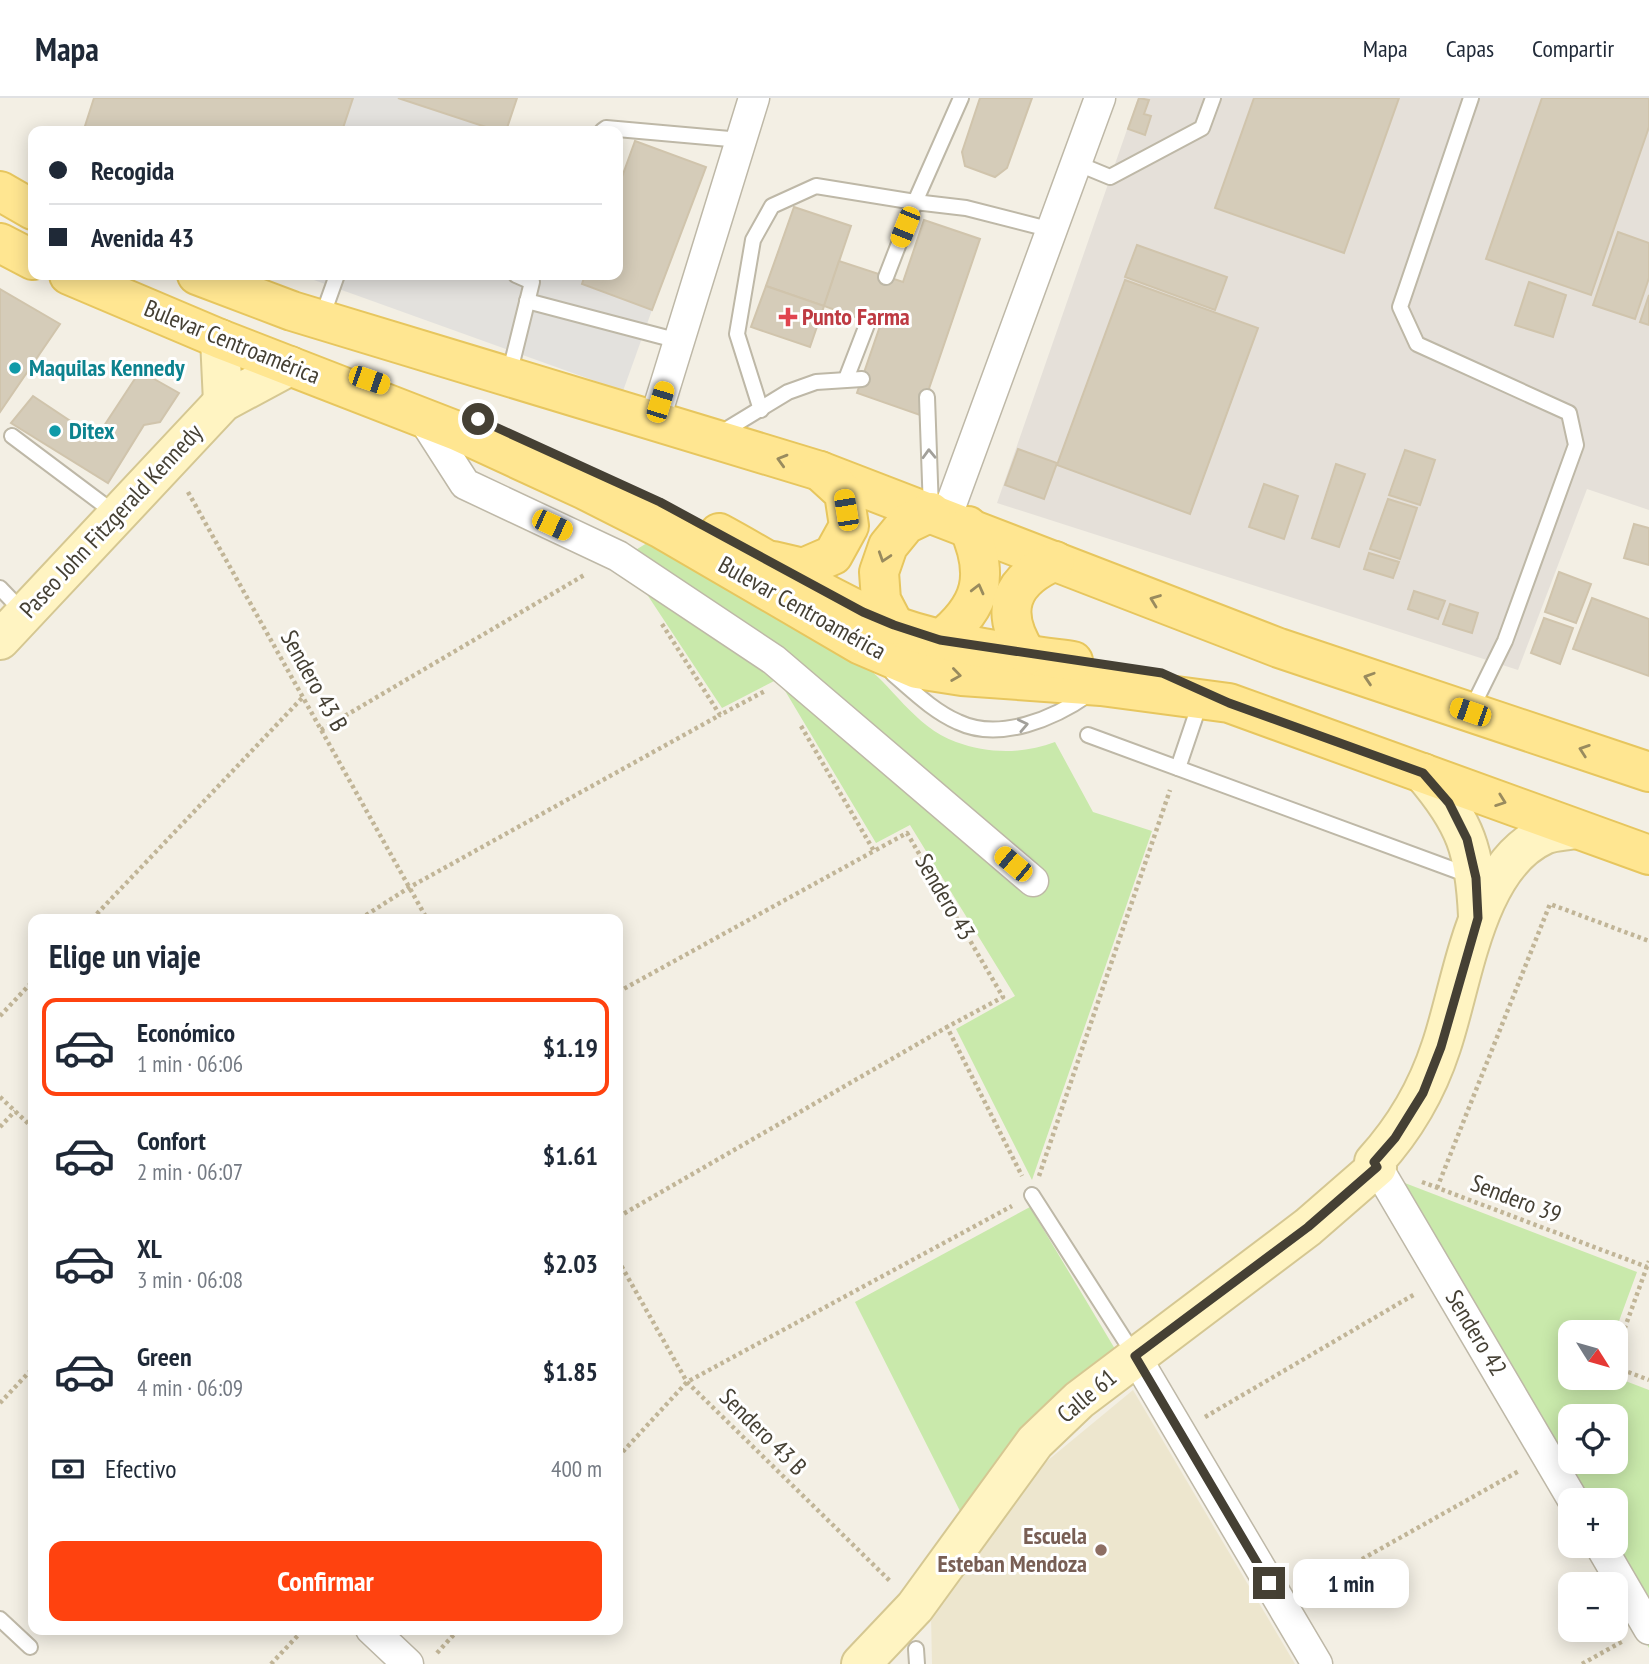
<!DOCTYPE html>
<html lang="es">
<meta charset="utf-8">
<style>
body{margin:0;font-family:"PT Sans Narrow",sans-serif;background:#f2f2f3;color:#1f2937;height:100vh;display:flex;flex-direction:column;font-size:26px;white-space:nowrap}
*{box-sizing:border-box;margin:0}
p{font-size:23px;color:#747a83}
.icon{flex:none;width:38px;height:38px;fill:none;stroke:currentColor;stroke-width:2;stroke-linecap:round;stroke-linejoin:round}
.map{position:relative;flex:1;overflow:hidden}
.side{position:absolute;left:28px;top:816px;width:595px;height:721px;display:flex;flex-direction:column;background:#fff;border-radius:14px;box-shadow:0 4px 18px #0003}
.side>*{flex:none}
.banner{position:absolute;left:28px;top:28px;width:595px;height:154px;border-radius:14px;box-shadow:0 4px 18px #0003;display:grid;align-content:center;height:154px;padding:0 21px;background:#fff}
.needle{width:46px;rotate:127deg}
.fabs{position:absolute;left:1558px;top:1222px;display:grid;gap:14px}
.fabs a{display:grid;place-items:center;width:70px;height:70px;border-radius:14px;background:#fff;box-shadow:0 4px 18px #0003;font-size:35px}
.end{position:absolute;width:32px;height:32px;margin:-16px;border:9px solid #454034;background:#fff;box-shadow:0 0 0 4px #fff}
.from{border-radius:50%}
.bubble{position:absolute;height:49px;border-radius:14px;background:#fff;box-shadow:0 4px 18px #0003;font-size:23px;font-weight:600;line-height:49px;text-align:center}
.car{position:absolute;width:21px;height:42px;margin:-21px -10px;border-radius:9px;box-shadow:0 0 5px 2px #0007;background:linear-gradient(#f5c518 24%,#345 0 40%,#f5c518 0 76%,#345 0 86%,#f5c518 0)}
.banner b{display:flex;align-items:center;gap:24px;height:66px;font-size:26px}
.banner b+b{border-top:2px solid #e0e1e3}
.banner i{width:18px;height:18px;background:#1f2937}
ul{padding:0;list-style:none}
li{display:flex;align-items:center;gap:21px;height:98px;margin:0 14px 10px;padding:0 7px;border:4px solid transparent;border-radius:14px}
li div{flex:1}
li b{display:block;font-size:26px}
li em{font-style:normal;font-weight:600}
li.current{border-color:#ff420f}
li>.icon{width:63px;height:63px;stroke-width:1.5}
h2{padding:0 21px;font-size:32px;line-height:84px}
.pay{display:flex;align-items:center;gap:18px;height:77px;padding:0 21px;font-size:26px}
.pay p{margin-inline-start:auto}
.primary-button{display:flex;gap:14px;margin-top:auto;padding:14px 21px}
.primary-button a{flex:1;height:80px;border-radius:14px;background:#ff420f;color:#fff;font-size:28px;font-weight:600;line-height:80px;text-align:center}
header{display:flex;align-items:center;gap:42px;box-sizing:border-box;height:98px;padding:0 35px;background:#fff;border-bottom:2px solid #e0e1e3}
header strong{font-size:33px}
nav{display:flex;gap:38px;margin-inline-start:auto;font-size:24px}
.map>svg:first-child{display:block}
.industrial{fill:#e5e0d9}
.education{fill:#ede6ce}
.green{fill:#c9e9ab;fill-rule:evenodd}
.parking{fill:#e3e1dd}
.building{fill:#d5ccb9;stroke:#d0c4ac;stroke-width:2}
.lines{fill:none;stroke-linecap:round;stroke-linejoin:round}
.lane-casing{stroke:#beb8a7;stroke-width:18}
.street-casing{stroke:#beb8a7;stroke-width:33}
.secondary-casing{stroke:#d5c792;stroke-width:42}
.primary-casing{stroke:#e7c65e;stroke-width:42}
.path{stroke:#c1b597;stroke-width:4.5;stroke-dasharray:3.5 3.5;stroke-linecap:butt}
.lane{stroke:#fff;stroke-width:14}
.street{stroke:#fff;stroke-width:30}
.secondary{stroke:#fff4c2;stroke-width:38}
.primary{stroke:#ffe691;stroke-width:38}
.oneway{stroke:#a2a09a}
.oneway2{stroke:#998b5e}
.route{stroke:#454034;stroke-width:9}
.health-dot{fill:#e0444e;stroke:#fff;stroke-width:2.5}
.culture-dot{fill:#0f9aa8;stroke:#fff;stroke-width:2.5}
.education-dot{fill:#8d6e63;stroke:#fff;stroke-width:2.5}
.labels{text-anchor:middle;stroke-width:6;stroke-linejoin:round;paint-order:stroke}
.health-label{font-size:24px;font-weight:bold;fill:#be3a42;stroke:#fff;text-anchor:start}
.street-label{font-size:24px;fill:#454034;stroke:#fff}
.culture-label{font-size:24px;font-weight:bold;fill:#0d838f;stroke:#fff;text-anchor:start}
.education-label{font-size:24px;font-weight:bold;fill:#785e54;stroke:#fff;text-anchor:end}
</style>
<header>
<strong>Mapa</strong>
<nav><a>Mapa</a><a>Capas</a><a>Compartir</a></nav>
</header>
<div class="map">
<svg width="1649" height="1566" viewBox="0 0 1649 1566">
<rect width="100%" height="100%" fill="#f3efe4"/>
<!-- industrial -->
<polygon class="industrial" points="1138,0 1649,0 1649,412 1587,391 1518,572 997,405"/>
<!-- education -->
<polygon class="education" points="1133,1292 1295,1566 932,1566 931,1517 1018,1387"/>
<!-- green -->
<g class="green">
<path d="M 658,438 C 724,479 795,518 858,562 C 893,587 913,628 956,644 C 989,656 1023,656 1055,644 L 1093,714 L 1152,733 L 1032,1082 L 956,931 L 1015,898 L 910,727 L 876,745 L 778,581 L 722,610 L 623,460 Z"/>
<path d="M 1397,1082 L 1637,1174 L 1615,1234 L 1570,1234 L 1570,1279 L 1615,1279 L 1649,1292 L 1649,1550 L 1615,1493 L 1615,1402 L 1570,1402 L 1570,1416 L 1382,1100 ZM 1570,1318 L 1615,1318 L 1615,1363 L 1570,1363 Z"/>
<polygon points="1030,1109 1115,1251 1020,1338 960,1413 855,1204"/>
</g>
<!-- parking -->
<g class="parking">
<polygon points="353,0 398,0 498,33 342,33"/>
<polygon points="300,177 585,177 582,186 652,212 623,293"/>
</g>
<!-- building -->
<g class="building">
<polygon points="94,0 353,0 342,33 90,33 84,31"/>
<polygon points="398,0 517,0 506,33 498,33"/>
<polygon points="980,0 1032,0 1007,70 995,79 965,68 962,54"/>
<polygon points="1139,0 1149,2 1144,16 1151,18 1145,37 1128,31"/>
<polygon points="1254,0 1399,0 1344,155 1215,110"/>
<polygon points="1542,0 1649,0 1649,29 1591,197 1486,161"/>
<polygon points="635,43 706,69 652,212 582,186 585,177 618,177 618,90"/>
<polygon points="794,109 851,128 824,208 766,188"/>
<polygon points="924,122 980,141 920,317 857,295 880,228 824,208 839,163 903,184"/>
<polygon points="1618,134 1649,145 1649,180 1635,221 1593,207"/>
<polygon points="1137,147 1227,179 1215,212 1125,179"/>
<polygon points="1125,182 1258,230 1190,416 1057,367"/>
<polygon points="1529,184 1566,197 1553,239 1515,227"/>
<polygon points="766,188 824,208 810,249 751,229"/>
<polygon points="0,191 60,226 0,314"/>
<polygon points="1649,197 1649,227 1640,224"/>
<polygon points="140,273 179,295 160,324 144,327 108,385 11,325 33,298 96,340"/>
<polygon points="1018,351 1057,365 1044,401 1005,387"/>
<polygon points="1405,352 1435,362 1420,407 1389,397"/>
<polygon points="1336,366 1365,376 1339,449 1312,440"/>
<polygon points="1264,386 1298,398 1284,441 1249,429"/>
<polygon points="1388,401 1417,410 1400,461 1370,451"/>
<polygon points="1634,426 1649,430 1649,467 1624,460"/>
<polygon points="1369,455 1399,464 1393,480 1364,471"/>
<polygon points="1559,474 1591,486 1576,525 1545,514"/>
<polygon points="1414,493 1445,503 1438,521 1408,511"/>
<polygon points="1592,500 1649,521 1649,578 1573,551"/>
<polygon points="1450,506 1478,515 1472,535 1443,526"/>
<polygon points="1544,520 1573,530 1560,566 1531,555"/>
</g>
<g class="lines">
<!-- lane casing -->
<g class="lane-casing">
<g id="lane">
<polyline points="602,33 606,30 741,42"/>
<polyline points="1076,65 1110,79 1202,30 1213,0"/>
<polyline points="886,179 915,104 966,110 1052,132"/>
<polyline points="527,203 679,243"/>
<polyline points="321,222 337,177"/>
<polyline points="509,277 532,184 516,177"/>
<polyline points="846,281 868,224"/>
<polyline points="927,299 931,412"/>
<polyline points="761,312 737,236 753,142 772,108 816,88 915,104 961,0"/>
<polyline points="719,336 788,294 816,284 862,281"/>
<polyline points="12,338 116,416"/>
<polyline points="0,490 24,515"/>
<path d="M 893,576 C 913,593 933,613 958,624 C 1000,644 1055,620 1089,596"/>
<polyline points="1471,612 1505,543 1576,347 1569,315 1417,246 1400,209 1471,0"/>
<polyline points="1088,637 1471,778"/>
<polyline points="1178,670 1201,602"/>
<polyline points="1032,1097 1135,1258"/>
<polyline points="0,1521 30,1549"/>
<polyline points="916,1551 917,1566"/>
</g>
</g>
<!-- street casing -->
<g class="street-casing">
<g id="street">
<polyline points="422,319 465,386 618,458 774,562 1033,783"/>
<polyline points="654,324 754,0"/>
<polyline points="946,420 1100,0"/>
<polyline points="1377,1069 1573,1402"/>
<polyline points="1135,1258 1317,1566"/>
<polyline points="1600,1447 1649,1531"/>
<polyline points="371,1531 408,1566"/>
</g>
</g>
<!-- secondary casing -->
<g class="secondary-casing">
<g id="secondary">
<polyline points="220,241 223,304"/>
<polyline points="0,542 223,304 290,268"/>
<path d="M 1423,675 C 1466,725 1475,753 1478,818"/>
<path d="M 861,1566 L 915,1509 L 1035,1344 L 1079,1302 L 1308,1129 L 1377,1069 L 1374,1064 C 1404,1031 1427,992 1441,949 C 1463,885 1475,768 1544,737 C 1553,733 1566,733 1575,731"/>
</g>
</g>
<!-- primary casing -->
<g class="primary-casing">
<g id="primary">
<polyline points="0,93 33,112"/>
<polyline points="0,145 33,162"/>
<polyline points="69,177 220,241 457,333 585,392 662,431 861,547 917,571 962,578 1101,588 1229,605 1649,757"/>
<polyline points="197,177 292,213 820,373 1279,550 1649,674"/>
<path d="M 719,435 C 777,466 833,505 895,528 C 952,548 1013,555 1073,563"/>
<polyline points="773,463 803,470 833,457 849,428 844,395 820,373"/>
<polyline points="894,527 881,502 879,474 888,448 906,426 931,414"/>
<path d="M 940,542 C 983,508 990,477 968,428"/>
<path d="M 1027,557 C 999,514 1009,483 1055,463"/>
</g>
</g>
<!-- path -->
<g class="path">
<polyline points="188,394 427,821"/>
<polyline points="662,526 720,617 765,593"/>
<polyline points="801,628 874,753 907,735 1003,899 947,929 1022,1078"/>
<polyline points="321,632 586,476"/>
<polyline points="92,821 303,599"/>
<polyline points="360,821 410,789 720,617"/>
<polyline points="618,894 874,753"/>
<polyline points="0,918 33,883"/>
<polyline points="0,999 33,1030"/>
<polyline points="0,1029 15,1013"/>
<polyline points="1039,1078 1170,692"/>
<polyline points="1422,1084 1647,1169"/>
<polyline points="1437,1090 1550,806 1649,843"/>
<polyline points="618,1119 947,929"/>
<polyline points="618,1162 687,1284 891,1484"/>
<polyline points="1615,1257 1649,1163"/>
<polyline points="1615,1269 1649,1282"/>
<polyline points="0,1305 33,1270"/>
<polyline points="1205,1319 1415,1196"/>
<polyline points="618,1359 687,1284 1012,1108"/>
<polyline points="1307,1492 1519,1373"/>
<polyline points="437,1555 459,1531"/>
<polyline points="271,1566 304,1531"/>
<polyline points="1582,1566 1623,1543"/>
</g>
<!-- lane -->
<use href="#lane" class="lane"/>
<!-- street -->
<use href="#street" class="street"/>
<!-- secondary -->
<use href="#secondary" class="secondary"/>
<!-- primary -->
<use href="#primary" class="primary"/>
</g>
<!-- one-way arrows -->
<defs><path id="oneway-chevron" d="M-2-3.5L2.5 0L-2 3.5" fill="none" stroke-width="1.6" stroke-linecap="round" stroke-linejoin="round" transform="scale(1.75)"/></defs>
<g class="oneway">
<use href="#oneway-chevron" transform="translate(929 356) rotate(-92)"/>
<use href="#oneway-chevron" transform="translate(1023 627) rotate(-12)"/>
</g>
<g class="oneway2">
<use href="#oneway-chevron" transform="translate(782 362) rotate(-164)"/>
<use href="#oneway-chevron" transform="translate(884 459) rotate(108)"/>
<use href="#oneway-chevron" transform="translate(978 491) rotate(-76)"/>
<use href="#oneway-chevron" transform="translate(1155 502) rotate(-159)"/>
<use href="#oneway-chevron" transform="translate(956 577) rotate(8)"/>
<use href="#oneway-chevron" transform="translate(1369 580) rotate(-162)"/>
<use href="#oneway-chevron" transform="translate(1584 652) rotate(-161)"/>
<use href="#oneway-chevron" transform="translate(1501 703) rotate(20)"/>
</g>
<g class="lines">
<!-- route -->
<polyline class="route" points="478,321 660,404 863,514 894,527 940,542 1162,575 1229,605 1423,675 1449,705 1467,741 1476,780 1478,820 1441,949 1423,995 1395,1040 1374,1064 1377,1069 1308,1129 1135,1258 1269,1485"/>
</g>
<!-- markers -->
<path class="health-dot" d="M784.5 208.5h7v7h7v7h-7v7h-7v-7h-7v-7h7z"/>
<g class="culture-dot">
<circle cx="15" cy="270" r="7"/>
<circle cx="55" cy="333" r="7"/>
</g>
<circle class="education-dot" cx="1101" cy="1452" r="7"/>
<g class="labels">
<!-- health labels -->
<g class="health-label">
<text x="802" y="227">Punto Farma</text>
</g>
<!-- street labels -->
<g class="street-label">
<text transform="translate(232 244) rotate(22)" y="8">Bulevar Centroamérica</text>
<text transform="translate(111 423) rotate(-47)" y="8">Paseo John Fitzgerald Kennedy</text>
<text transform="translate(802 510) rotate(29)" y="8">Bulevar Centroamérica</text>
<text transform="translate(314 583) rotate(61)" y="8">Sendero 43 B</text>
<text transform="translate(945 799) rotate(60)" y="8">Sendero 43</text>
<text transform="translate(1516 1101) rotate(21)" y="8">Sendero 39</text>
<text transform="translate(1476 1235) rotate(59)" y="8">Sendero 42</text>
<text transform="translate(1087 1298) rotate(-40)" y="8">Calle 61</text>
<text transform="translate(763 1334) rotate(45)" y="8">Sendero 43 B</text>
</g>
<!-- culture labels -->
<g class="culture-label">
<text x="29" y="278">Maquilas Kennedy</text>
<text x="69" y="341">Ditex</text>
</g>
<!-- education labels -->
<g class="education-label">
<text x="1087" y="1446">Escuela<tspan x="1087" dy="28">Esteban Mendoza</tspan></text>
</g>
</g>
</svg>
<div class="fabs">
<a><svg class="needle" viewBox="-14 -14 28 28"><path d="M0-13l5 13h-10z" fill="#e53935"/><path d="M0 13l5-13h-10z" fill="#747a83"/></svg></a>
<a><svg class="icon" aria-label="locate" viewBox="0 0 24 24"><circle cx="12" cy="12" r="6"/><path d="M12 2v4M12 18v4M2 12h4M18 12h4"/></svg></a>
<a>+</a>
<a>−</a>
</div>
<i class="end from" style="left:478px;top:321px"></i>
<i class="end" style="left:1269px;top:1485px"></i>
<div class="bubble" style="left:1293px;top:1461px;width:116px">1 min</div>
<i class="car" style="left:905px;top:129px;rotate:202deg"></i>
<i class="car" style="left:369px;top:282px;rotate:109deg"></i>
<i class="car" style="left:660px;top:304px;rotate:17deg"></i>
<i class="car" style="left:846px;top:412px;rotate:351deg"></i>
<i class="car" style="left:552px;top:427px;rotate:115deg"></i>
<i class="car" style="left:1470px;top:614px;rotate:289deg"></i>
<i class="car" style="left:1013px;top:766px;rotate:310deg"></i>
<div class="banner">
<b><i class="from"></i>Recogida</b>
<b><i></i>Avenida 43</b>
</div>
<section class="side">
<h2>Elige un viaje</h2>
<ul>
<li class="current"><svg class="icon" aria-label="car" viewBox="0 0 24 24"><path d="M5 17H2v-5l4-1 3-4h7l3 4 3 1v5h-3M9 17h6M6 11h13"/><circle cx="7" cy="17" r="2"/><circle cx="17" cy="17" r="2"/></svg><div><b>Económico</b><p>1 min · 06:06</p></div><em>$1.19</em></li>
<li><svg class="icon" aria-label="car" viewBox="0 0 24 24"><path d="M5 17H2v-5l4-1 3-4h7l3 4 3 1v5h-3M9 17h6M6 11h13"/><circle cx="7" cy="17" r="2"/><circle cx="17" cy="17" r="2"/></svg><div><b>Confort</b><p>2 min · 06:07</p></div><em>$1.61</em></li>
<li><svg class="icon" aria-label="car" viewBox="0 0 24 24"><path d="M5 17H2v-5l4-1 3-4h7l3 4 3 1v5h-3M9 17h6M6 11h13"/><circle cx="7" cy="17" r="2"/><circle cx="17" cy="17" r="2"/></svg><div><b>XL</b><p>3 min · 06:08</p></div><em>$2.03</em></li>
<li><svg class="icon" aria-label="car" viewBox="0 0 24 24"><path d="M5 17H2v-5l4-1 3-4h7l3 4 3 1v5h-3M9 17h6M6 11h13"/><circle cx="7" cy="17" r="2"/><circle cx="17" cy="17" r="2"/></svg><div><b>Green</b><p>4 min · 06:09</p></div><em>$1.85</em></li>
</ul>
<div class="pay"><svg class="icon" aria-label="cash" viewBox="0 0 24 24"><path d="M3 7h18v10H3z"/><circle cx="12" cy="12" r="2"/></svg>Efectivo<p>400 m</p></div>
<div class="primary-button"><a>Confirmar</a></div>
</section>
</div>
